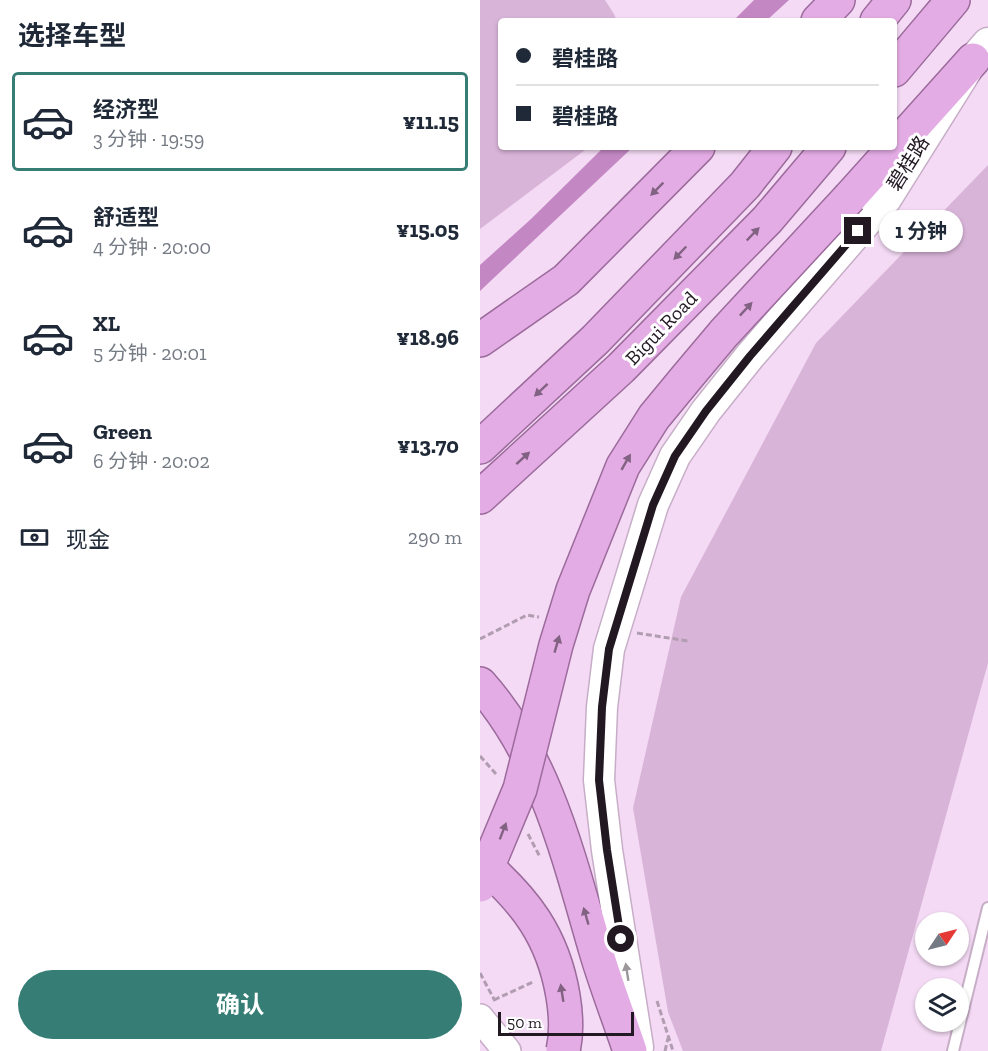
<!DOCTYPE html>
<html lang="zh">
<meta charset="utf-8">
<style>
body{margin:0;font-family:"Zilla Slab","Noto Sans SC",serif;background:#f2f2f3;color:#1f2937;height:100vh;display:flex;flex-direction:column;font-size:22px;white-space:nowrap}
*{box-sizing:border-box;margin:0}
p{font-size:20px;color:#747a83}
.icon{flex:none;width:33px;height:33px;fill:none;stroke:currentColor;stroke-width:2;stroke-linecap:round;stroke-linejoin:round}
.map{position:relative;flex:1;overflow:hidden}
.sheet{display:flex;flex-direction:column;background:#fff;width:480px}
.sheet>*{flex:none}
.guide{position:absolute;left:18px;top:18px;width:399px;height:132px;border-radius:6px;box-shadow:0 2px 4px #0004;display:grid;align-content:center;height:132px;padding:0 18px;background:#fff}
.needle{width:39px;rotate:55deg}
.controls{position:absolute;left:435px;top:912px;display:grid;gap:12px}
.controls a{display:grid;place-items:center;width:54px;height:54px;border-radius:50%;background:#fff;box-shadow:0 2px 4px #0004;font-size:30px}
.scale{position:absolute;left:18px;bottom:15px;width:136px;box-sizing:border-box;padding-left:6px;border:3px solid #211821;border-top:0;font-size:16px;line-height:21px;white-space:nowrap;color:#211821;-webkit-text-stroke:4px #fff;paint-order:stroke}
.end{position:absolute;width:27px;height:27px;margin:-14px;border:8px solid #211821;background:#fff;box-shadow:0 0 0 3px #fff}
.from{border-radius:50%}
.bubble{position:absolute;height:42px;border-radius:21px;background:#fff;box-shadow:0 2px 4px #0004;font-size:20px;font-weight:700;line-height:42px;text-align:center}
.guide b{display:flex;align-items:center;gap:21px;height:57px;font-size:22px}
.guide b+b{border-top:2px solid #e0e1e3}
.guide i{width:15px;height:15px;background:#1f2937}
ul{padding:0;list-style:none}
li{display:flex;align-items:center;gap:18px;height:99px;margin:0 12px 9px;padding:0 6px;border:3px solid transparent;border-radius:6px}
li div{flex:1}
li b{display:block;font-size:22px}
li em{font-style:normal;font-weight:700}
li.current{border-color:#367d75}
li>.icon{width:54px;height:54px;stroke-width:1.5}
h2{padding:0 18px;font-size:27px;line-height:72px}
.pay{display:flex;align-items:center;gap:15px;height:66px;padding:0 18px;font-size:22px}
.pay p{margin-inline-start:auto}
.cta{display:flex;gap:12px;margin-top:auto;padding:12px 18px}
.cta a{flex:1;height:69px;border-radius:36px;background:#367d75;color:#fff;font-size:24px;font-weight:700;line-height:69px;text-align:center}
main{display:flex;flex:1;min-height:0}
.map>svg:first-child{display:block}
.green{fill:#d9b4d9}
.water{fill:#c388c4}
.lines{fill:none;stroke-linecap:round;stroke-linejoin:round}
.service-casing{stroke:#c7aec7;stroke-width:14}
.tertiary-casing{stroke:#c7aec7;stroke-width:30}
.secondary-casing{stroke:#c7aec7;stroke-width:33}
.trunk-casing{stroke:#9b6b9c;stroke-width:36}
.path{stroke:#b19db1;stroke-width:3;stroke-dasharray:6 3;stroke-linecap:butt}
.service{stroke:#fff;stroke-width:10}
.tertiary{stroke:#fff;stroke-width:27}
.secondary{stroke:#fff;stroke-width:30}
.trunk{stroke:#e4ace4;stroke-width:33}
.trunk-bridge-casing{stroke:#9b6b9c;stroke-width:36;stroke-linecap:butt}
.trunk-bridge{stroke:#e4ace4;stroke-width:33}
.oneway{fill:#826282}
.oneway2{fill:#9b979b}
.route{stroke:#211821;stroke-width:8}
.labels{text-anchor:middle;stroke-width:6;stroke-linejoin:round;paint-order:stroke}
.street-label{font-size:20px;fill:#211821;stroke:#fff}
</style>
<main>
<section class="sheet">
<h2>选择车型</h2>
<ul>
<li class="current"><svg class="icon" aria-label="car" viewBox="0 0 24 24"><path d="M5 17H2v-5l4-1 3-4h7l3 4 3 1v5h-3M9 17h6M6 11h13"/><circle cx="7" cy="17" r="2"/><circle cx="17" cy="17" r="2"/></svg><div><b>经济型</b><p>3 分钟 · 19:59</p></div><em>¥11.15</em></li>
<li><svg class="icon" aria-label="car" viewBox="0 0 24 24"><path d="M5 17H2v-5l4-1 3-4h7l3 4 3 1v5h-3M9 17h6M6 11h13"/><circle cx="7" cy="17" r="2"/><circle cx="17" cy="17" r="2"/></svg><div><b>舒适型</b><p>4 分钟 · 20:00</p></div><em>¥15.05</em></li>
<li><svg class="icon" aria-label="car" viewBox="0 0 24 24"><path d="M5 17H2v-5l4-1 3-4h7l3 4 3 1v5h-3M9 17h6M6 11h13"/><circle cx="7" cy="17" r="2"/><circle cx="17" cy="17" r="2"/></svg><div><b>XL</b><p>5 分钟 · 20:01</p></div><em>¥18.96</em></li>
<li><svg class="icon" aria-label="car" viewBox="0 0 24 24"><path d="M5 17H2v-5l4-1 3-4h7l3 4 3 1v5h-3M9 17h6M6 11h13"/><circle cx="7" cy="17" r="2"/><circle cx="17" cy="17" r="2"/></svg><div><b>Green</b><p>6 分钟 · 20:02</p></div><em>¥13.70</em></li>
</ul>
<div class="pay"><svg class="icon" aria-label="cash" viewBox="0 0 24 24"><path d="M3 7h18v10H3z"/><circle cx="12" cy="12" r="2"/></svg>现金<p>290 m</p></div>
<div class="cta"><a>确认</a></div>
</section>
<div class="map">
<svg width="508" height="1051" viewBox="0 0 508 1051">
<rect width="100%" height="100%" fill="#f4daf4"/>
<!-- green -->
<g class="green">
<polygon points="0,0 125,0 134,14 137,21 21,21 21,147 109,147 0,229"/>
<polygon points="508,165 508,663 401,1051 203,1051 188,1012 153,808 201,597 336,343"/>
</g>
<!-- water -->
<g class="water">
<polygon points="274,0 309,0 286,21 253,21"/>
<polygon points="124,147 153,147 0,291 0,265 51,219"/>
</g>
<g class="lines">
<!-- service casing -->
<g class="service-casing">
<polyline id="service" points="473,1051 508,908"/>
</g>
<!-- tertiary casing -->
<g class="tertiary-casing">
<polyline id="tertiary" points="0,1018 27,1051"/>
</g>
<!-- secondary casing -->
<g class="secondary-casing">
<polyline id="secondary" points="158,1047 127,850 119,780 122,707 129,649 173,505 195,456 226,411 270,356 406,199 493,60 508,43"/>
</g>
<!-- trunk casing -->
<g class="trunk-casing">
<g id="trunk">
<polyline points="338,21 358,0"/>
<polyline points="397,21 414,0"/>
<polyline points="414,70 473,0"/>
<polyline points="370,197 493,60"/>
<polyline points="0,340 86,280 218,147"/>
<polyline points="0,447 115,340 265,185 295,147"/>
<polyline points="0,497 141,368 287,220 349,147"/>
<path d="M 0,684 C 66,758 89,859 116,951 C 126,985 139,1018 150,1051"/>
</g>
</g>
<!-- path -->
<g class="path">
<polyline points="157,633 208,641"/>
<polyline points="0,639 47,615 59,617"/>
<polyline points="0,756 17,775"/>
<polyline points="48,834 60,857"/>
<polyline points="0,973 15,1001"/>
<polyline points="14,1000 53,982"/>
<polyline points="177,1001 193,1051"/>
<polyline points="185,1051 188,1038"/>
</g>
<!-- service -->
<use href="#service" class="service"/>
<!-- tertiary -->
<use href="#tertiary" class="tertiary"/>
<!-- secondary -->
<use href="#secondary" class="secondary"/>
<!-- trunk -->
<use href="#trunk" class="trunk"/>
<!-- trunk-bridge casing -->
<g class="trunk-bridge-casing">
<g id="trunk-bridge">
<path d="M 0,861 C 45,900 73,936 83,996 C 86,1014 87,1033 83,1051"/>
<polyline points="0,885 40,789 76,645 93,590 143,466 174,417 207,377 244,333 370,197"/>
</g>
</g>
<!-- trunk-bridge -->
<use href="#trunk-bridge" class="trunk-bridge"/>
</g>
<!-- one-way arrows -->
<defs><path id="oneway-solid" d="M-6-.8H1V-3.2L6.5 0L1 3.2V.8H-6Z" transform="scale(1.5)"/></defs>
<g class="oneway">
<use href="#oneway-solid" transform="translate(177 189) rotate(135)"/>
<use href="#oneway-solid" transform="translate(273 234) rotate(-46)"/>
<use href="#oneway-solid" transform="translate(200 253) rotate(134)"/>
<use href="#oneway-solid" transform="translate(266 309) rotate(-47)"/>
<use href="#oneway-solid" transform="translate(61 390) rotate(137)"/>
<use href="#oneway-solid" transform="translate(43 458) rotate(-42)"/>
<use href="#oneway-solid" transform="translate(146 462) rotate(-60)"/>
<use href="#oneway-solid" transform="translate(77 644) rotate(-74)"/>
<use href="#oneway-solid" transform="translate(23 831) rotate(-69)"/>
<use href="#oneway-solid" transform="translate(106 916) rotate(-106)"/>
<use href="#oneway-solid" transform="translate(82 993) rotate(-99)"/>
</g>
<use class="oneway2" href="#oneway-solid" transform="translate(147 972) rotate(-99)"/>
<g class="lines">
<!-- route -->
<polyline class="route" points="141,939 127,850 119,780 122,707 129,649 173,505 195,456 226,411 270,356 378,231"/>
</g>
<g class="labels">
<!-- street labels -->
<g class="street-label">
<text transform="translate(428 163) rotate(-58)" y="7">碧桂路</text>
<text transform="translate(181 328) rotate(-46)" y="7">Bigui Road</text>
</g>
</g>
</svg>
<div class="controls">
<a><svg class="needle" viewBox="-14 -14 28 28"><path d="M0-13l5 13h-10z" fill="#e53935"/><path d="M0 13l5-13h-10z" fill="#747a83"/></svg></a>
<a><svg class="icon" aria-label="layers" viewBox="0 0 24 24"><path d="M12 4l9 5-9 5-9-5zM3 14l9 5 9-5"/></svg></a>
</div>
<div class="scale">50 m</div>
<i class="end from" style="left:141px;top:939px"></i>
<i class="end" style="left:378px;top:231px"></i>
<div class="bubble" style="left:399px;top:210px;width:84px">1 分钟</div>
<div class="guide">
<b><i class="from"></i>碧桂路</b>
<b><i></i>碧桂路</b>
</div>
</div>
</main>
